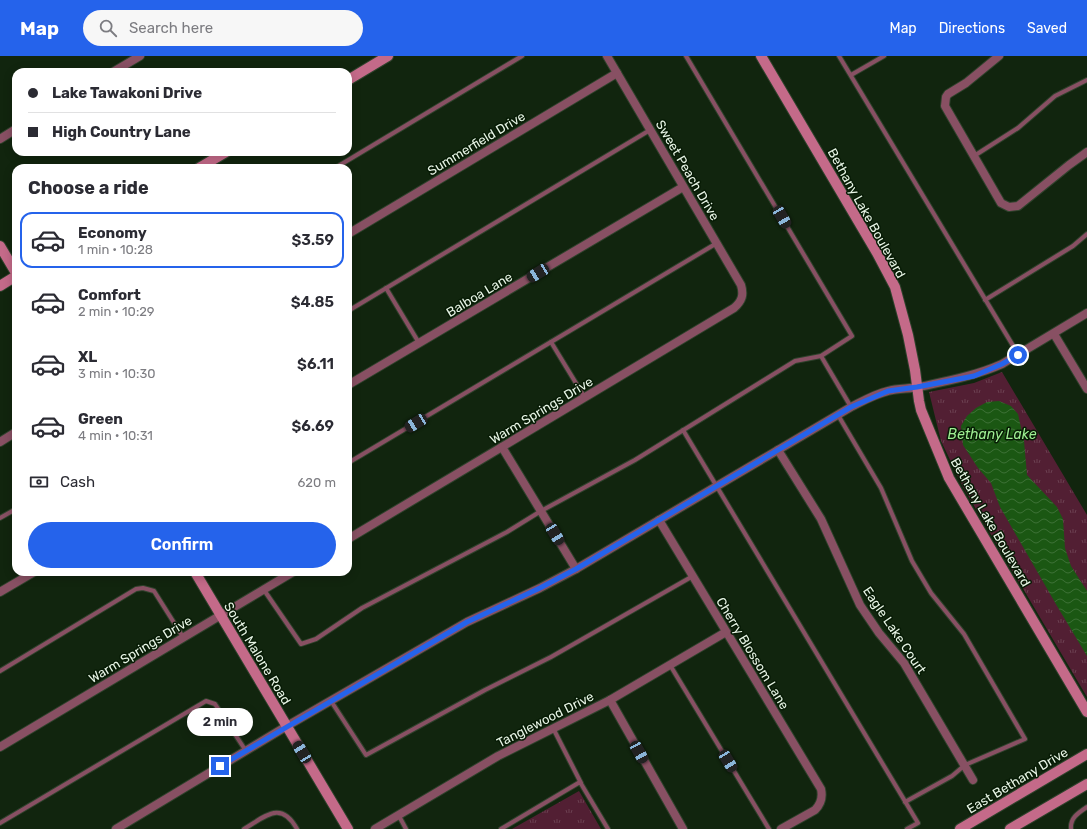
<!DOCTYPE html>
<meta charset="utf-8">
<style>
body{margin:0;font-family:Rubik,sans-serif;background:#f7f7f7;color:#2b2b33;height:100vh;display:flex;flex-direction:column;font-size:15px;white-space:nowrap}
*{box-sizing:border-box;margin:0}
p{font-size:13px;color:#7c7c81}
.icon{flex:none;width:22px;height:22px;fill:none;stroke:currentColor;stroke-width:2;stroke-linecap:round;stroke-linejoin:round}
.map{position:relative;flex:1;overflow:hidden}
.details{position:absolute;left:12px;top:108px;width:340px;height:412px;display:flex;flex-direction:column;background:#fff;border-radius:12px;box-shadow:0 2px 10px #0003}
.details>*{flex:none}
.guide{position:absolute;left:12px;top:12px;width:340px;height:88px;border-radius:12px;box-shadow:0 2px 10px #0003;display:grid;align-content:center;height:88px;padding:0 16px;background:#fff}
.end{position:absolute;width:18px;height:18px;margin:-9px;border:5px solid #2563eb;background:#fff;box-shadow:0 0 0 2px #fff}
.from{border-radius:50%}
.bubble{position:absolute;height:28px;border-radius:14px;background:#fff;box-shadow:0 2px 10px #0003;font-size:13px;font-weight:600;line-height:28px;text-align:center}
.car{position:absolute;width:12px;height:24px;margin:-12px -6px;border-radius:5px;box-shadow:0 0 3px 1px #0007;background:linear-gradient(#222 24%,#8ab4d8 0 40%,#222 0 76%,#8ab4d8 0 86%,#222 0)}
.guide b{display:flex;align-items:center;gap:14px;height:38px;font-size:15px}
.guide b+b{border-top:1px solid #e1e1e2}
.guide i{width:10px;height:10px;background:#2b2b33}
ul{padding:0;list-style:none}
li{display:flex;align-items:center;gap:12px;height:56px;margin:0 8px 6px;padding:0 8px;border:2px solid transparent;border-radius:12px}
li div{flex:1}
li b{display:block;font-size:15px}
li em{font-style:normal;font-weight:600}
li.active{border-color:#2563eb}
li>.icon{width:36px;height:36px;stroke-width:1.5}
h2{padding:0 16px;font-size:18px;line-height:48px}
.pay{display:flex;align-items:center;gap:10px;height:44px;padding:0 16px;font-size:15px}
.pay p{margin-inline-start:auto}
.primary-button{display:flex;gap:8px;margin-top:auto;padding:8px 16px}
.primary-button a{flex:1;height:46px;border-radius:24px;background:#2563eb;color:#fff;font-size:16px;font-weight:600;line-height:46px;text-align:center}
header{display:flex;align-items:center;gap:24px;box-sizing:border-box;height:56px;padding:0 20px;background:#2563eb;color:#fff}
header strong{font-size:19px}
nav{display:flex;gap:22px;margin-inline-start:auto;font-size:14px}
.search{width:280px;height:36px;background:#f7f7f7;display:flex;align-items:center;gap:10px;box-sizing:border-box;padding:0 14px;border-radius:22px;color:#7c7c81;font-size:15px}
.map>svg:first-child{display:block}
.grass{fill:url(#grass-tufts)}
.water{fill:url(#water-waves)}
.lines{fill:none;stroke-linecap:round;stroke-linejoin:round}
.lane-casing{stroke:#2f422c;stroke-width:6}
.street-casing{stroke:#2f422c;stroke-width:10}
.secondary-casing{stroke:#2f422c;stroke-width:12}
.lane{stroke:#885063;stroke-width:4}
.street{stroke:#885063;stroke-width:8}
.secondary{stroke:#c46a89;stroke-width:10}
.route{stroke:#2563eb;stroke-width:5}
.labels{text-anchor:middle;stroke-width:3;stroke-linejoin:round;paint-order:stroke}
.street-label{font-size:13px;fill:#e8f5e6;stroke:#071b05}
.water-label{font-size:14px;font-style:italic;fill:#9eee92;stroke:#071b05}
</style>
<header>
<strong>Map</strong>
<div class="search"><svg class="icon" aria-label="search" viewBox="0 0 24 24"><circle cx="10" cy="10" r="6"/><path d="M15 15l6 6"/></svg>Search here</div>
<nav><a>Map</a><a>Directions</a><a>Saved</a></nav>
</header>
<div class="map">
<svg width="1087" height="773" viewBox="0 0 1087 773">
<defs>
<pattern id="grass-tufts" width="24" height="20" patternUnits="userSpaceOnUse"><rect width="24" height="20" fill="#521f33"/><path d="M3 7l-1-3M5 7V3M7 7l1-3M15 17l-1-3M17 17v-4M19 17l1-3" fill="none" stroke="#6b4051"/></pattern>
<pattern id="water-waves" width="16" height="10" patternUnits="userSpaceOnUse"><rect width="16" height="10" fill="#1b5713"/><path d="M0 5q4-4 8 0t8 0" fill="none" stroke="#3c7035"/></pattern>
</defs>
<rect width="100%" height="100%" fill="#11250e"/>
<!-- grass -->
<g class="grass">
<polygon points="1002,316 1087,459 1087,641 963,431 941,385 929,336 974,327"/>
<polygon points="579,735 601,773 512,773"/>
</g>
<!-- water -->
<polygon class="water" points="999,345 1011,350 1018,358 1024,385 1027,419 1057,451 1063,463 1065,492 1071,510 1087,535 1087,600 1057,550 1000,451 991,427 978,412 963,389 961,370 967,360 976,352 987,346"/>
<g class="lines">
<!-- lane casing -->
<g class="lane-casing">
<g id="lane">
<polyline points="839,0 1018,298"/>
<polyline points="851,19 884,0"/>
<polyline points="974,100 1018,72 1055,40 1087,24"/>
<polyline points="335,112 522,0"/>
<polyline points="348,168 352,176"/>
<polyline points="386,232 419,287"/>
<polyline points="985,244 1073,190 1087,178"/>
<polyline points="348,255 650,74"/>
<polyline points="551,286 585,342"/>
<polyline points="821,300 851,351"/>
<polyline points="838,359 881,432 912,505 931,537 964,578 1025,683 965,709 952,720 905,746"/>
<polyline points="683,374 918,767 907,773"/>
<polyline points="348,407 717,187"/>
<polyline points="0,462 16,453"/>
<polyline points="264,534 301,588 316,583 362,552 507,476 541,455 635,404 795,305 821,300 852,280 686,0"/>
<polyline points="670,609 769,773"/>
<polyline points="0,615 136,533 143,532 154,535 183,581"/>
<polyline points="331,645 366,699 485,634 551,601 693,520"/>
<polyline points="553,672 581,727"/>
<polyline points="399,760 406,773"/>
<polyline points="0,767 206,645 215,648 246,695"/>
<path d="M 244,773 C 266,760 281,744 297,773"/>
<polyline points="501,773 580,726 608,773"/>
<path d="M 1071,773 C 1070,762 1078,757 1087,751"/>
</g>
</g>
<!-- street casing -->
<g class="street-casing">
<g id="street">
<polyline points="999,0 966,27 948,38 946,41 945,50 1001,147 1009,151 1018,150 1069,109 1087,96"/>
<polyline points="113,16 140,0"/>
<polyline points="0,83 16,73"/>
<polyline points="348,178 617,17"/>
<polyline points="1054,278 1087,333"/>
<polyline points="348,329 683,131"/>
<polyline points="0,386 16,376"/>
<polyline points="502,391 576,513"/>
<polyline points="778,394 821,463 860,549 879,577 904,607 973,724"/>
<path d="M 659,464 L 821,733 C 823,742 821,748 815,754 L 781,773"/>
<path d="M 348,483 L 734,252 C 742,245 744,239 741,229 L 607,0"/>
<polyline points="0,536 34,516"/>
<polyline points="610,644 683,773"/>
<polyline points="0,691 293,516"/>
<path d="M 116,773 L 287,670 L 467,566 L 540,532 L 576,513 L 851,351 C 863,345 875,338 888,335 C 898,332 908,333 919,331 C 947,325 975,320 1002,308 L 1087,257"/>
<polyline points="375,773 498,700 610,644 726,576"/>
</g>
</g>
<!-- secondary casing -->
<g class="secondary-casing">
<g id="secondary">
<polyline points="761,0 877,197 895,231 908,279 915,314 919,345 921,354 949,422 1087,656"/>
<polyline points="348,24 388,0"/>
<polyline points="199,112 226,96"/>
<polyline points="0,190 16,217"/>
<polyline points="0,230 16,220"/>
<polyline points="195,516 348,773"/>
<polyline points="960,773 1087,698"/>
<polyline points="1010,773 1087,728"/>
</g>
</g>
<!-- lane -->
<use href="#lane" class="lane"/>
<!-- street -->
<use href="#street" class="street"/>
<!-- secondary -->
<use href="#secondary" class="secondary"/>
</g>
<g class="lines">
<!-- route -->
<polyline class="route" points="220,710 467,566 540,532 576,513 851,351 888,335 917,331 974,320 1002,308 1018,299"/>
</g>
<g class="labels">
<!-- street labels -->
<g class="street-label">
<text transform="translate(476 87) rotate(-31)" y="5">Summerfield Drive</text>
<text transform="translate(688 114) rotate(60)" y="5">Sweet Peach Drive</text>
<text transform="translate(867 157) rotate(61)" y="5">Bethany Lake Boulevard</text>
<text transform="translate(479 238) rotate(-31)" y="5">Balboa Lane</text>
<text transform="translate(541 354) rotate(-31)" y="5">Warm Springs Drive</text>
<text transform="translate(991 466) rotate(60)" y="5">Bethany Lake Boulevard</text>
<text transform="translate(895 574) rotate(56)" y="5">Eagle Lake Court</text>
<text transform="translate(140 593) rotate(-31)" y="5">Warm Springs Drive</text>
<text transform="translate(258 597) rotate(59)" y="5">South Malone Road</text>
<text transform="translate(753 597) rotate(59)" y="5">Cherry Blossom Lane</text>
<text transform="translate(545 663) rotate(-27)" y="5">Tanglewood Drive</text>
<text transform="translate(1017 724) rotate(-31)" y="5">East Bethany Drive</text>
</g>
<!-- water labels -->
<g class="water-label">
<text x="992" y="383">Bethany Lake</text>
</g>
</g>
</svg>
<i class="end from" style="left:1018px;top:299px"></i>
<i class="end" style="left:220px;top:710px"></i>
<div class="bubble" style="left:187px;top:652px;width:66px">2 min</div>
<i class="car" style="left:782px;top:161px;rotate:150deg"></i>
<i class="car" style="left:538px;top:217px;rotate:239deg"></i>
<i class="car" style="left:416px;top:367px;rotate:239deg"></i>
<i class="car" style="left:555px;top:478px;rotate:149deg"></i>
<i class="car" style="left:302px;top:696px;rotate:329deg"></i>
<i class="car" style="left:639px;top:696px;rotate:151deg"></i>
<i class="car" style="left:728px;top:705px;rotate:149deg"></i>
<div class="guide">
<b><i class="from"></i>Lake Tawakoni Drive</b>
<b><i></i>High Country Lane</b>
</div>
<section class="details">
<h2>Choose a ride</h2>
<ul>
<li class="active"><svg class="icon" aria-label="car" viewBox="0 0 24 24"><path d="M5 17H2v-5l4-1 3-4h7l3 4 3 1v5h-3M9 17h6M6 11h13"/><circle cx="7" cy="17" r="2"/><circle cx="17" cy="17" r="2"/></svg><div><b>Economy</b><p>1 min · 10:28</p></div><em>$3.59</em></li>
<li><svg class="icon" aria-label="car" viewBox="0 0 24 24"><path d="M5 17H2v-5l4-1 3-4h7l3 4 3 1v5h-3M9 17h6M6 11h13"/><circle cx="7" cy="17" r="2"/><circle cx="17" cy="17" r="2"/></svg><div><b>Comfort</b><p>2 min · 10:29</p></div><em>$4.85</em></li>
<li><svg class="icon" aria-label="car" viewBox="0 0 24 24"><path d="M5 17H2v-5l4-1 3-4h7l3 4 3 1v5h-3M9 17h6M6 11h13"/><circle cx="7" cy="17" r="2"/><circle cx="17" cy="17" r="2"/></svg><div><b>XL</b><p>3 min · 10:30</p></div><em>$6.11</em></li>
<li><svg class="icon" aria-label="car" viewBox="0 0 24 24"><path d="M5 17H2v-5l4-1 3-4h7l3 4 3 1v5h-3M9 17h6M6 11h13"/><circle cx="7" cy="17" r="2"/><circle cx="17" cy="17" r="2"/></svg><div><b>Green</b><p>4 min · 10:31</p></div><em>$6.69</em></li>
</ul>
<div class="pay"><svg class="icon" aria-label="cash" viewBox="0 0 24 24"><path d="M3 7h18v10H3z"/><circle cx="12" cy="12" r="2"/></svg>Cash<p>620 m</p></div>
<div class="primary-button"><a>Confirm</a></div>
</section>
</div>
